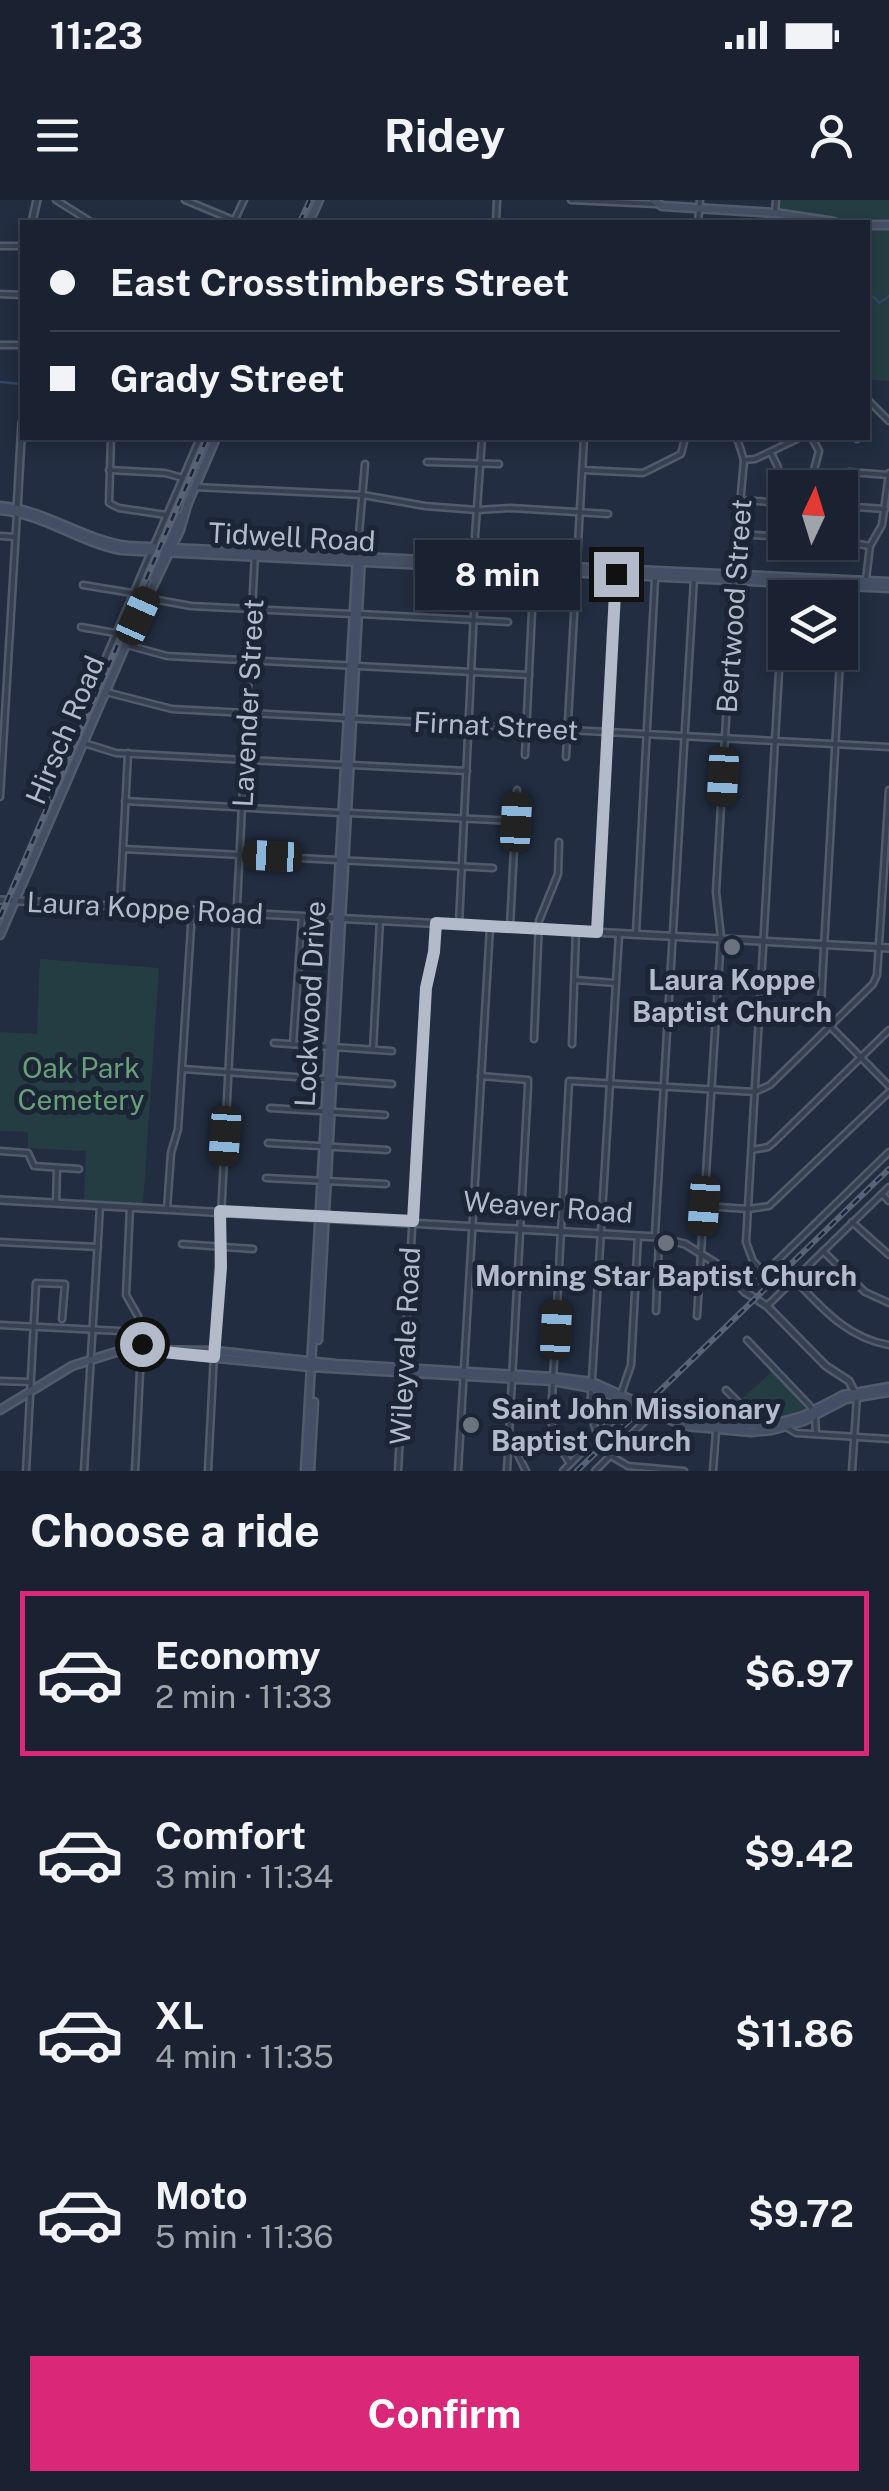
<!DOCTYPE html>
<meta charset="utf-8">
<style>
body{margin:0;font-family:"Public Sans",sans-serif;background:#272f3d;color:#f1f3f6;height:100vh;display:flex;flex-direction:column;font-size:38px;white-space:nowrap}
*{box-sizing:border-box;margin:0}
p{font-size:32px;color:#9fa4ab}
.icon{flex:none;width:55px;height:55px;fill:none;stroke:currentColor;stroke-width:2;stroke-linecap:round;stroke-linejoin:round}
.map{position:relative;height:1271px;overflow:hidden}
.drawer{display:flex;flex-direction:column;background:#1a2231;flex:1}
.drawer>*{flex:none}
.top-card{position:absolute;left:20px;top:20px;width:850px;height:220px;border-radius:0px;box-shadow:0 5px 15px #0003,0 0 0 2px #383f4d;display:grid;align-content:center;height:220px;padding:0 30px;background:#1a2231}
.needle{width:65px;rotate:4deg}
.fabs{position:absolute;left:768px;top:270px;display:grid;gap:20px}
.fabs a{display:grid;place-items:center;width:90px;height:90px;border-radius:0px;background:#1a2231;box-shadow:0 5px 15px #0003,0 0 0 2px #383f4d;font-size:50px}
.end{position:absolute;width:45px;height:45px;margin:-22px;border:12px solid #b3bbcb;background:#111;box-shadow:0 0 0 5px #111}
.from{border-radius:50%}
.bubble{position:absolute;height:70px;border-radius:0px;background:#1a2231;box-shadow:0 5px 15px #0003,0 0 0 2px #383f4d;font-size:32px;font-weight:700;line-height:70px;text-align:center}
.car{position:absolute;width:30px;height:60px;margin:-30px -15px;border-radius:12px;box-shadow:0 0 8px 2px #0007;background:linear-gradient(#222 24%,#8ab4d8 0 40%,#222 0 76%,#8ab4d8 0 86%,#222 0)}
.top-card b{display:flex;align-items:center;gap:35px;height:95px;font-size:38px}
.top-card b+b{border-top:2px solid #383f4d}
.top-card i{width:25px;height:25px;background:#f1f3f6}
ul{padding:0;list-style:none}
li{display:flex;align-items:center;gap:30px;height:165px;margin:0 20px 15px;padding:0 10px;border:5px solid transparent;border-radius:0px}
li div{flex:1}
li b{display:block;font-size:38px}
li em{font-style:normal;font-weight:700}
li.current{border-color:#db2777}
li>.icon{width:90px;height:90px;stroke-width:1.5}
h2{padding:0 30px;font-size:45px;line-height:120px}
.button{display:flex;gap:20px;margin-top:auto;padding:20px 30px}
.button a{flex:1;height:115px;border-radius:0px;background:#db2777;color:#fff;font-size:40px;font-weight:700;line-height:115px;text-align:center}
.status{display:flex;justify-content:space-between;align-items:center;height:70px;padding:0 50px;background:#1a2231;direction:ltr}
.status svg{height:28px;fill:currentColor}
header{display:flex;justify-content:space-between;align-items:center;height:130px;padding:0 30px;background:#1a2231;font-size:45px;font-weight:700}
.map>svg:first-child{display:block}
.green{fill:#243d42}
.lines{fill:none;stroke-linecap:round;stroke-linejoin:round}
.stream{stroke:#324568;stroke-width:2.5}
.minor-casing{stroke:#515b6b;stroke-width:9}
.tertiary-casing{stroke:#515b6b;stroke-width:10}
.secondary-casing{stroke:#515b6b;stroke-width:11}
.minor{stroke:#364051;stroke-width:4}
.tertiary{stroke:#364051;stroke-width:5}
.secondary{stroke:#444e64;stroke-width:6}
.rail-casing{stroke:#586378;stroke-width:6}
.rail{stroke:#1b2536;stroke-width:2.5;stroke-dasharray:8;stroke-linecap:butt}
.route{stroke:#b3bbcb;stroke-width:12}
.worship-dot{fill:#6b7280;stroke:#1b2536;stroke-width:4}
.labels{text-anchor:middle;stroke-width:10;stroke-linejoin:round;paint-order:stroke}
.street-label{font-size:28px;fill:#b3bbcb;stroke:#1b2536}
.poi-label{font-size:28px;font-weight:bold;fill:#b3bbcb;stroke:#1b2536}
.park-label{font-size:28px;fill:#679f77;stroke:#1b2536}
</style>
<div class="status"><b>11:23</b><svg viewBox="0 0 49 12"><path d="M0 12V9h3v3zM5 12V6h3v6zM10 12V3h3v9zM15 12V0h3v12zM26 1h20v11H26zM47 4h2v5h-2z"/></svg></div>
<header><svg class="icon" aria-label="menu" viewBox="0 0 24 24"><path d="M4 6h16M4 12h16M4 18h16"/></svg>Ridey<svg class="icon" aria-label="person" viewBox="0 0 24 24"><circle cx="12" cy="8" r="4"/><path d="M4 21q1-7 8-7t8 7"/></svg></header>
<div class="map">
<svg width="889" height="1271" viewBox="0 0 889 1271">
<rect width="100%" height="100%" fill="#222d41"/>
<!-- green -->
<g class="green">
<polygon points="778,0 889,0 889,181 873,180 868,175 868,22 775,22"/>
<polygon points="40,759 159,768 143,1004 84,1002 86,951 28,948 28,932 0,931 0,832 37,834"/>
<polygon points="773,1171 807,1210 753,1224 748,1209 740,1200"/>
</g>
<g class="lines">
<!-- stream -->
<g class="stream">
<polyline points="868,97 874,97 879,103 889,96"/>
<polyline points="0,182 22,184"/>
</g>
<!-- minor casing -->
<g class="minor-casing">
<g id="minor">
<polyline points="56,0 91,22"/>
<polyline points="185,0 238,22"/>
<polyline points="571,0 656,4"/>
<polyline points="775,13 776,0"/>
<polyline points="234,21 244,0"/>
<polyline points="496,22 497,0"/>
<polyline points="698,22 700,0"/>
<polyline points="0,46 22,46"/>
<polyline points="0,94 22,95"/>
<polyline points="0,145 22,145"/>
<polyline points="868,200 889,221"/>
<polyline points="111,238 109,303 119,308 166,315"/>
<polyline points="812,238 819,251 814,270"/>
<polyline points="856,238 857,239"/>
<polyline points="771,253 778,267"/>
<polyline points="744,260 755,259 799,238"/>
<polyline points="427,262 499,264"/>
<polyline points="109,270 165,273 183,278"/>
<polyline points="583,270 643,273 681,254 685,238"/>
<polyline points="849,272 889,275"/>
<polyline points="195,287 363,295 425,306 477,310 511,308 608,314"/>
<polyline points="741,300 785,303"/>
<polyline points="840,306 885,309"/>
<polyline points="739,334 785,337"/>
<polyline points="0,336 15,337"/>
<polyline points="840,341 870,346"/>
<polyline points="357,357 365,264"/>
<polyline points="477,360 475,336 482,238"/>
<polyline points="734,372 744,260 737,238"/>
<polyline points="866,379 870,346 882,325 889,273"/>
<polyline points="83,385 132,393"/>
<polyline points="844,388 821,803 830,826 889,886"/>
<polyline points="147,398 191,406 351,414"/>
<polyline points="361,414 508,422"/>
<polyline points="81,427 115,433"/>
<polyline points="127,445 167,456 529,475"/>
<polyline points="100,471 200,238"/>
<polyline points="106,492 172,509 889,547"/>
<polyline points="84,543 116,553 343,565"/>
<polyline points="525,555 534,370"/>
<polyline points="566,557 584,238"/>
<polyline points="352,565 467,571"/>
<polyline points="0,597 17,313"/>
<polyline points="125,601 340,613"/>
<polyline points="350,613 516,621"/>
<polyline points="123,649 493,668"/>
<polyline points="120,707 128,553"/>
<polyline points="459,724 476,369"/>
<polyline points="510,727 517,590"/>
<polyline points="597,732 616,377"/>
<polyline points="636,733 655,379"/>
<polyline points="576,780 615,783"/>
<polyline points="534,839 539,721 558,674 559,642"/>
<polyline points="274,843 392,851"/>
<polyline points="293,844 302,717"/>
<polyline points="572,844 576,730"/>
<polyline points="373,849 380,720"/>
<polyline points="183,869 392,884"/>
<polyline points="481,876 528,880 528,886 507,1271"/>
<polyline points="270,908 385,915"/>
<polyline points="268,943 387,950"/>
<polyline points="752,950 768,947 774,942 889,830"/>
<polyline points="0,951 28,953 34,966 79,969"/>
<polyline points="266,978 386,984"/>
<polyline points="882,994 889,1001"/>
<polyline points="56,1003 57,968"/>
<polyline points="704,1006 748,1009 769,1006 889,892"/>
<polyline points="130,1007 126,1095 138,1116 142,1132 135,1271"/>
<polyline points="167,1009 171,953 178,929 192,711"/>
<polyline points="852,1022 889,1055"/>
<polyline points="0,1042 98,1047"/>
<polyline points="182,1044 253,1049"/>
<polyline points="823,1051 865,1092 889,1103"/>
<polyline points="764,1073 753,1061 746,1042 784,385"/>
<path d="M 794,1079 C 822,1108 847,1138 889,1145"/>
<polyline points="745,1092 889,952"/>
<polyline points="767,1106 889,987"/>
<polyline points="656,1111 659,1039 655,1034 694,378"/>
<polyline points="697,1116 721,738 716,692 734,382"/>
<polyline points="0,1125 140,1132"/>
<polyline points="747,1140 810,1206 815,1215 816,1234"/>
<polyline points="0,1181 30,1182"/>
<polyline points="726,1190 745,1209 750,1226"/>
<polyline points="621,1194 631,1165 638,1036"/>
<polyline points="786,1227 796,1233 889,1239"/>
<polyline points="598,1237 590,1212 619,734"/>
<polyline points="510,1239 526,1271"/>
<polyline points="611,1256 628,1266 684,1271"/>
<polyline points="570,1264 554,1238 551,1218 569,881 755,892 770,885 873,784 877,775 889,590"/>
<polyline points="26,1271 36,1083 65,1084 62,1119"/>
<polyline points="84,1271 100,1006"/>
<polyline points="208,1271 256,333"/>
<polyline points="398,1271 426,788 435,752 436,723"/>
<polyline points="458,1271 490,727"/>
<polyline points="563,1271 629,1204"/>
<polyline points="595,1271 651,1215"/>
<polyline points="713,1271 716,1231"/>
<polyline points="852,1271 857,1196"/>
</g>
</g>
<!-- tertiary casing -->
<g class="tertiary-casing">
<g id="tertiary">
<polyline points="32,22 37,0"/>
<polyline points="17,309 22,223"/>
<polyline points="0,700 889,748"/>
<polyline points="0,1000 657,1037 685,1044 717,1064 745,1092 767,1106 826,1166 849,1181 855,1193"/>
</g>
</g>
<!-- secondary casing -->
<g class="secondary-casing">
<g id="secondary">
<polyline points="653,0 662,6 775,13 834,22"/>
<polyline points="309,22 319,0"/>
<polyline points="868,25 889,25"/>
<polyline points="187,305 216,238"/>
<path d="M 0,306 C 46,310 82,340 128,346 L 889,382"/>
<path d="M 0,310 C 44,314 79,342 121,350 L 889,388"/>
<polyline points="154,378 181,316"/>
<polyline points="0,735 137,419 180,330 188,302"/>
<polyline points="318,1140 361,358"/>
<polyline points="178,1154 310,1167 553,1181 592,1188 685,1226 751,1232 772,1230 804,1221 846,1199 889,1192"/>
<polyline points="0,1210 72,1166 116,1152 142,1150 215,1151 336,1164 553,1177 592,1182 664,1214 716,1226 770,1225 803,1216 843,1195 889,1187"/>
<polyline points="305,1271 357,357"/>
<polyline points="310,1271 314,1202"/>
</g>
</g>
<!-- minor -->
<use href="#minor" class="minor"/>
<!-- tertiary -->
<use href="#tertiary" class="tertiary"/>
<!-- secondary -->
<use href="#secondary" class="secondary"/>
<!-- rail casing -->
<g class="rail-casing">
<g id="rail">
<polyline points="300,22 310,0"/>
<polyline points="0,717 207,238"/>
<polyline points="577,1271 889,969"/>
</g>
</g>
<!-- rail -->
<use href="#rail" class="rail"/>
</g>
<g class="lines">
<!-- route -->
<polyline class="route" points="142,1144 142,1150 214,1157 221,1067 220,1011 413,1021 426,788 434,752 436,723 597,732 616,374"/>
</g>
<!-- markers -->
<g class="worship-dot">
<circle cx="732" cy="747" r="10"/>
<circle cx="666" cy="1043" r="10"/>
<circle cx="471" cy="1225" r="10"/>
</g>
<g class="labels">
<!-- street labels -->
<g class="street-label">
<text transform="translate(292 337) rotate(3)" y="10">Tidwell Road</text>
<text transform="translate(734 406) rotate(-86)" y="10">Bertwood Street</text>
<text transform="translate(248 503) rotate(-87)" y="10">Lavender Street</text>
<text transform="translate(496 526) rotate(3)" y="10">Firnat Street</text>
<text transform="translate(65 530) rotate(-67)" y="10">Hirsch Road</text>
<text transform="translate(145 708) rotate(3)" y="10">Laura Koppe Road</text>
<text transform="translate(310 804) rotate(-87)" y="10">Lockwood Drive</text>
<text transform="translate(548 1007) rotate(4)" y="10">Weaver Road</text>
<text transform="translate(405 1146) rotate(-87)" y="10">Wileyvale Road</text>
</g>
<!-- poi labels -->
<g class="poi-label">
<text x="732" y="790">Laura Koppe<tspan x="732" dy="32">Baptist Church</tspan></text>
<text x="666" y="1086">Morning Star Baptist Church</text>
<text x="491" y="1219" text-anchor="start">Saint John Missionary<tspan x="491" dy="32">Baptist Church</tspan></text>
</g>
<!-- park labels -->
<g class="park-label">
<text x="81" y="878">Oak Park<tspan x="81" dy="32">Cemetery</tspan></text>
</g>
</g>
</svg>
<div class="fabs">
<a><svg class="needle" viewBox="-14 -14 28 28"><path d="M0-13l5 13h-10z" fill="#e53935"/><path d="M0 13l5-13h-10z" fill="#9fa4ab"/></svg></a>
<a><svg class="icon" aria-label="layers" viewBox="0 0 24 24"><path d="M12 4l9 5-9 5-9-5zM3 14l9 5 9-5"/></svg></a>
</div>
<i class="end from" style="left:142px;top:1144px"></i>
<i class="end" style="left:616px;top:374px"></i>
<div class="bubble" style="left:415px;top:340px;width:165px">8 min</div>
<i class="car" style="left:138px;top:416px;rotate:24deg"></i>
<i class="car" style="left:723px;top:577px;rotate:183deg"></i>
<i class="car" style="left:516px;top:622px;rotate:3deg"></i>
<i class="car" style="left:272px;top:656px;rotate:273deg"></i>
<i class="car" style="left:225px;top:936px;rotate:184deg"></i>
<i class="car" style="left:704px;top:1006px;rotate:184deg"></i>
<i class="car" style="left:556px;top:1130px;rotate:3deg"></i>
<div class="top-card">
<b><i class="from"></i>East Crosstimbers Street</b>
<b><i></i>Grady Street</b>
</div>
</div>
<section class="drawer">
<h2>Choose a ride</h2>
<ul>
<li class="current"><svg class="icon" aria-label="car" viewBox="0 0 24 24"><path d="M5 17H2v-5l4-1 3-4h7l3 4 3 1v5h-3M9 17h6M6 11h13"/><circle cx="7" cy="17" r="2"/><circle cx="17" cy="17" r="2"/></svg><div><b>Economy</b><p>2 min · 11:33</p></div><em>$6.97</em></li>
<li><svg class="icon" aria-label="car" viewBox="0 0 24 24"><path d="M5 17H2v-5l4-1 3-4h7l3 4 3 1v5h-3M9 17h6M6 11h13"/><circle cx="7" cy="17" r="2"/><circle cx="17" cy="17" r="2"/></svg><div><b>Comfort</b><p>3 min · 11:34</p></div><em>$9.42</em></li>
<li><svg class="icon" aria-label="car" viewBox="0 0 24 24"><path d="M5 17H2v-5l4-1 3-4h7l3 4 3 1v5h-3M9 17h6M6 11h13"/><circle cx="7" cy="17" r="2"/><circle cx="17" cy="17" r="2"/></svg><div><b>XL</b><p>4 min · 11:35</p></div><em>$11.86</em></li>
<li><svg class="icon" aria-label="car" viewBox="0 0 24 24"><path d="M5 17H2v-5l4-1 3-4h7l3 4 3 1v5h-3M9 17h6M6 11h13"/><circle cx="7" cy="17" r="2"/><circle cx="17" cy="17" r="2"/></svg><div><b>Moto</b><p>5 min · 11:36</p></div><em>$9.72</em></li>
</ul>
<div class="button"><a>Confirm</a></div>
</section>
